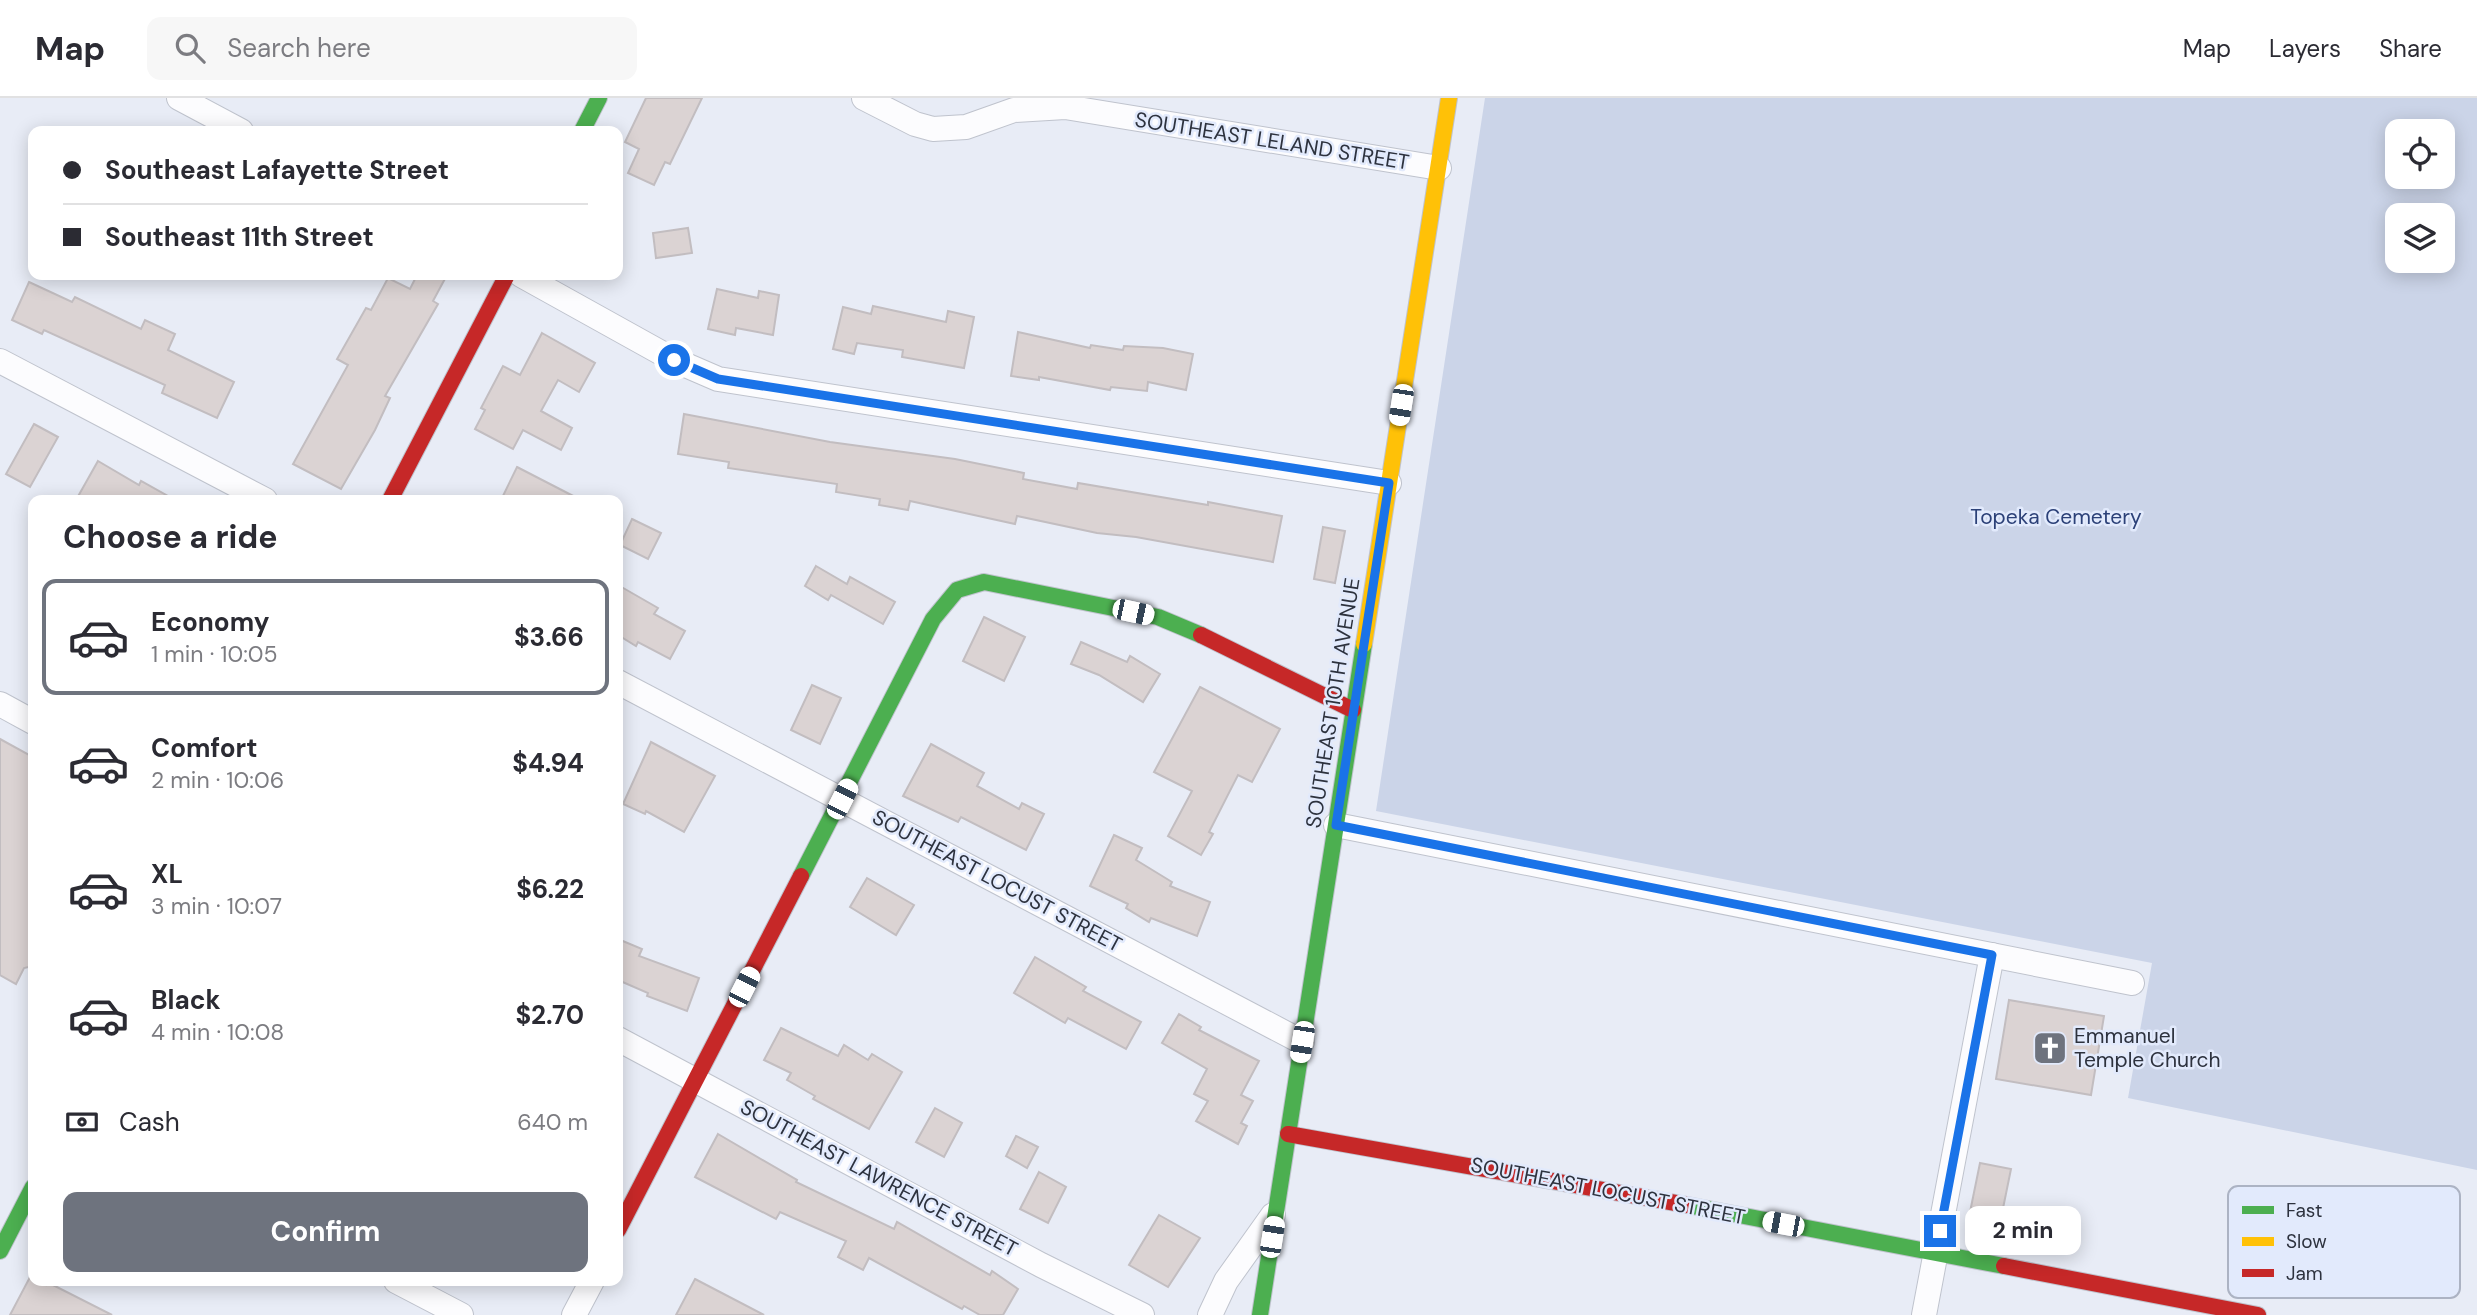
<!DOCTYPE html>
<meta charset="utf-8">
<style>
body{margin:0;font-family:"DM Sans",sans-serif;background:#f7f7f7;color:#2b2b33;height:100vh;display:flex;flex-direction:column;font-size:26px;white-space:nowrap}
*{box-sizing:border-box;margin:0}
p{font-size:23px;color:#7c7c81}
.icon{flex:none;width:38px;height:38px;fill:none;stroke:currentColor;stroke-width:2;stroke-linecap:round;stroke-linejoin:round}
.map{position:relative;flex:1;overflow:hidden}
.drawer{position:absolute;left:28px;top:397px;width:595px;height:791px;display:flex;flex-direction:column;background:#fff;border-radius:14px;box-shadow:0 4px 18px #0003}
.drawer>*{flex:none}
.hud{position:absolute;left:28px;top:28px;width:595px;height:154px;border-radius:14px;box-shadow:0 4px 18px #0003;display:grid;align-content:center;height:154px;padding:0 35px;background:#fff}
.tools{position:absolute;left:2385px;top:21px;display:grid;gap:14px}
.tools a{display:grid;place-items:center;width:70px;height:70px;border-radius:14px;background:#fff;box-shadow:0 4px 18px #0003;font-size:35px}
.end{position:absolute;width:32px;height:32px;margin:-16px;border:9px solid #1a73e8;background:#fff;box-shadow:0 0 0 4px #fff}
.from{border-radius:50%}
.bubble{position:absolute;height:49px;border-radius:14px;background:#fff;box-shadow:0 4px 18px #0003;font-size:23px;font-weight:700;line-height:49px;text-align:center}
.car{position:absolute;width:21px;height:42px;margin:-21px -10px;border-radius:9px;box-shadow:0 0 5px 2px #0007;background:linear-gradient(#fff 24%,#345 0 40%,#fff 0 76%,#345 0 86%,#fff 0)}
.hud b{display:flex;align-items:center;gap:24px;height:66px;font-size:26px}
.hud b+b{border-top:2px solid #e1e1e2}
.hud i{width:18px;height:18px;background:#2b2b33}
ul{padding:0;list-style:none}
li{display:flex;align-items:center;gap:21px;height:116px;margin:0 14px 10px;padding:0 21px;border:4px solid transparent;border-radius:14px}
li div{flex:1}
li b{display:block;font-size:26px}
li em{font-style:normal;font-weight:700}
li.active{border-color:#6e737e}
li>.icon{width:63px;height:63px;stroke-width:1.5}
h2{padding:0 35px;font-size:32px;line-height:84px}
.pay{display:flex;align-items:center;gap:18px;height:77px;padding:0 35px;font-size:26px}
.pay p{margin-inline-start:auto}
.cta{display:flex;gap:14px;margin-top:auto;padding:14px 35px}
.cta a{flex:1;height:80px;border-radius:14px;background:#6e737e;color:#fff;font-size:28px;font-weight:700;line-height:80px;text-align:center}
header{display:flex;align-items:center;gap:42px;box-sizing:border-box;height:98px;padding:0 35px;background:#fff;border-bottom:2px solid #e1e1e2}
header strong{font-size:33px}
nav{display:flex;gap:38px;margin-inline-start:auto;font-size:24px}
.search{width:490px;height:63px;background:#f7f7f7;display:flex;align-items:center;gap:18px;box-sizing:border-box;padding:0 24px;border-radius:14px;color:#7c7c81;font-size:26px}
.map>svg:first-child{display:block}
.green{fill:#cbd4e8;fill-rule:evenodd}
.building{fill:#dbd3d3;stroke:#c2bdc0;stroke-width:2}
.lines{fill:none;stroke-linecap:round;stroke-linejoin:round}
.street-casing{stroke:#bfc3cd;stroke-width:26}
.fast-casing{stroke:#bfc3cd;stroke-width:18}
.slow-casing{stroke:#bfc3cd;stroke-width:18}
.jam-casing{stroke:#bfc3cd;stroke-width:18}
.street{stroke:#fcfcfe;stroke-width:24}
.fast{stroke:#4caf50;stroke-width:16}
.slow{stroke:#ffc107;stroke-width:16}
.jam{stroke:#c62828;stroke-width:16}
.route{stroke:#1a73e8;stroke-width:9}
.labels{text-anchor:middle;stroke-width:5;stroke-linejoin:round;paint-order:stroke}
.street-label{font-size:21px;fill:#2d323e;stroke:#e2eafc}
.park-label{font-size:21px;fill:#2c4178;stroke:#e2eafc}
.poi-label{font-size:21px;fill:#2d323e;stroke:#e2eafc;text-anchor:start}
.key{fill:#e2eafc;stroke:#acb3c3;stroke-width:2}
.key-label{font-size:19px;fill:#2d323e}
</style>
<header>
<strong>Map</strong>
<div class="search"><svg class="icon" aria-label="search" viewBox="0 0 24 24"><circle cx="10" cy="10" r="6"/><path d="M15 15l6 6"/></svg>Search here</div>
<nav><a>Map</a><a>Layers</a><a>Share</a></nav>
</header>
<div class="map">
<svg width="2477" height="1217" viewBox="0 0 2477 1217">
<rect width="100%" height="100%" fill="#e8ecf6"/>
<!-- green -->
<path class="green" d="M 1485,0 L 2477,0 L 2477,1072 L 2128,1000 L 2152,865 L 1376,713 ZM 2398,33 L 2443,33 L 2443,79 L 2398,79 ZM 2398,117 L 2443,117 L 2443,163 L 2398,163 Z"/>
<!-- building -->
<g class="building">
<polygon points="646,0 702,0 670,66 665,64 654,87 628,75 639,51 625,44"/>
<polygon points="688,130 692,155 656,160 653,135"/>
<polygon points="417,177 447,177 433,203 438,206 385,298 390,300 375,332 341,391 293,366 348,267 337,261 366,210 371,212 388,180 410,191"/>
<polygon points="29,184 72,204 75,199 141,231 145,222 175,236 168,252 234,284 217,320 162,295 165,287 44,232 42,236 12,222"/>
<polygon points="717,191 758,200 759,193 779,197 773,237 736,230 735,237 708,231"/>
<polygon points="873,208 946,224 948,213 974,219 964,270 902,259 903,252 857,245 854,256 833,251 843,209 871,216"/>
<polygon points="1018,234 1090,250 1091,247 1123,252 1124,248 1163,250 1193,256 1186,292 1148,284 1147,293 1111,289 1110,292 1039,279 1039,282 1011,278"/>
<polygon points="542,235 595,265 579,294 558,282 541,313 572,330 561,352 523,332 513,351 475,331 485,312 481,310 503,268 520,277"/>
<polygon points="684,316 830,344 955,361 1024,375 1023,381 1077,391 1078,385 1208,407 1208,404 1282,418 1273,464 1136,439 1097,435 1017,418 1015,426 910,403 908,412 879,407 880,401 836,394 837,386 728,370 729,364 678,356"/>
<polygon points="34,326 58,339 30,389 6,376"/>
<polygon points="98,363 139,387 141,383 175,402 76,402"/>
<polygon points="517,369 581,402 501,402"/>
<polygon points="632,421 661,435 648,461 620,447"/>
<polygon points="1323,429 1345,433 1335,485 1314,481"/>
<polygon points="816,468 847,486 850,479 895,504 883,526 831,497 828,502 805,488"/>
<polygon points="618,487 658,510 654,516 685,533 670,561 638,544 636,548 618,537"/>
<polygon points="984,519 1025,539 1004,583 963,563"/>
<polygon points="1081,544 1127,564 1130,558 1160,576 1143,604 1099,577 1071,566"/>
<polygon points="812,587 841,600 820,646 791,632"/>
<polygon points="1200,589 1280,631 1252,684 1238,677 1209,734 1213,736 1201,757 1168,738 1192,693 1154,674"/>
<polygon points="0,641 33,659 33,868 24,870 16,886 0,877"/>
<polygon points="651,644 715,678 684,734 646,713 645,716 623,706"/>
<polygon points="931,646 984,675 977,688 1019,711 1022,705 1044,716 1026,752 961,719 958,724 903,698"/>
<polygon points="1114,737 1142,750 1136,762 1172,784 1170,788 1210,804 1197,838 1151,820 1149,824 1126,810 1128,806 1090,788"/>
<polygon points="867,780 914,807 896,837 850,809"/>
<polygon points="618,841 642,851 639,858 699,880 687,913 647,898 648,895 618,882"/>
<polygon points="1035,859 1086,889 1083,893 1141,924 1126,951 1068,920 1065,925 1014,895"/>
<polygon points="2009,902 2104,918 2091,997 1996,981"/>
<polygon points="1179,916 1201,929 1199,932 1259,963 1241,997 1253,1003 1241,1025 1247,1028 1238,1046 1196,1023 1208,1003 1194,996 1207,971 1162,945"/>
<polygon points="781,930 838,958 844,947 868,962 872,956 902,974 869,1031 813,1001 815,998 787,982 791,975 764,962"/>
<polygon points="935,1010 962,1025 944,1059 916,1044"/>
<polygon points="718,1036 797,1082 796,1084 894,1131 897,1124 990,1177 992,1173 1018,1191 1003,1217 980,1217 964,1208 962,1211 869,1160 863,1172 838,1159 846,1143 780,1114 776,1121 695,1079"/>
<polygon points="1016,1038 1038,1049 1027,1070 1006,1058"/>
<polygon points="1980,1065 2011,1071 2000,1125 1969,1119"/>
<polygon points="1039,1074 1066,1089 1048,1125 1020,1111"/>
<polygon points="1159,1117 1200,1140 1168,1189 1129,1167"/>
<polygon points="30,1179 46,1187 47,1184 112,1217 10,1217"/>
<polygon points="695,1181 764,1217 676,1217"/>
</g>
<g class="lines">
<!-- street casing -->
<g class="street-casing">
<g id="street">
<polyline points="179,0 241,33"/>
<polyline points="864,0 915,26 933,31 966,29 1014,12 1065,9 1439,70"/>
<polyline points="521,177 674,262 718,281 1389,385"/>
<polyline points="0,263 265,402"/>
<polyline points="618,584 1302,944"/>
<polyline points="0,606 33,624"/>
<polyline points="1336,727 2132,885"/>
<polyline points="618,941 1041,1167 1142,1217"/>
<polyline points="396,1183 461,1217"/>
<polyline points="574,1217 592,1183"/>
<polyline points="1210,1217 1226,1183 1273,1117"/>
<polyline points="1924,1217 1992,857"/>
</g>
</g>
<!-- fast casing -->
<g class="fast-casing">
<g id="fast">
<polyline points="582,33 599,0"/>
<polyline points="801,778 933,521 957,492 984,484 1158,519 1201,537"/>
<polyline points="1687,1107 2004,1168"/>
<polyline points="0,1153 33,1089"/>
<polyline points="1260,1217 1364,546"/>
</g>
</g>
<!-- slow casing -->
<g class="slow-casing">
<polyline id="slow" points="1364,546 1449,0"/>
</g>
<!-- jam casing -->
<g class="jam-casing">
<g id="jam">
<polyline points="390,402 507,177"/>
<polyline points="1201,537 1353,612"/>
<polyline points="1288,1036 1687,1107"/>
<polyline points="618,1132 801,778"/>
<polyline points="2004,1168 2258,1217"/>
</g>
</g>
<!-- street -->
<use href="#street" class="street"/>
<!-- fast -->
<use href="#fast" class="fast"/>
<!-- slow -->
<use href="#slow" class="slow"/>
<!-- jam -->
<use href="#jam" class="jam"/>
</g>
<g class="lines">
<!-- route -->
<polyline class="route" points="674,262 718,281 1389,385 1336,727 1992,857 1940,1133"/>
</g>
<!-- icons -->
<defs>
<g id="church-square" transform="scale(1.75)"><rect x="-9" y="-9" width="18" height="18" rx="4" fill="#6e737e" stroke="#e2eafc"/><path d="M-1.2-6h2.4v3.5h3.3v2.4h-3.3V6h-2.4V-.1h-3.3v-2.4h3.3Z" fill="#fff"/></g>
</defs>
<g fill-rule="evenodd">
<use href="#church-square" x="2050" y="950"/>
</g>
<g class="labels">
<!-- street labels -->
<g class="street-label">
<text transform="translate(1272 43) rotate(9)" y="7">SOUTHEAST LELAND STREET</text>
<text transform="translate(1333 605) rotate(-81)" y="7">SOUTHEAST 10TH AVENUE</text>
<text transform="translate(997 783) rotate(28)" y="7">SOUTHEAST LOCUST STREET</text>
<text transform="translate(879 1080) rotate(28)" y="7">SOUTHEAST LAWRENCE STREET</text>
<text transform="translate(1608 1093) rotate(11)" y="7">SOUTHEAST LOCUST STREET</text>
</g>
<!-- park labels -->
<g class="park-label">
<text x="2056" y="426">Topeka Cemetery</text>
</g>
<!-- poi labels -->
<g class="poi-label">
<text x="2074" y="945">Emmanuel<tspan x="2074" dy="24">Temple Church</tspan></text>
</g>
</g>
<!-- legend -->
<rect x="2228" y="1088" width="232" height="112" rx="10" class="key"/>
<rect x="2242" y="1108" width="32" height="8" fill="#4caf50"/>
<rect x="2242" y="1139" width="32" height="9" fill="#ffc107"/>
<rect x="2242" y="1171" width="32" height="8" fill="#c62828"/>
<g class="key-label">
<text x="2286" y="1119">Fast</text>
<text x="2286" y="1150">Slow</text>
<text x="2286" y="1182">Jam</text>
</g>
</svg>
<div class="tools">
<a><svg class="icon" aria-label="locate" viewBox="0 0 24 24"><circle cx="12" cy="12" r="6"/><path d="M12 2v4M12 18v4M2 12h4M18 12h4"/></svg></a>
<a><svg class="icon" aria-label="layers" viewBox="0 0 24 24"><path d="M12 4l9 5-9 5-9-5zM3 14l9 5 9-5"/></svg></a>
</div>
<i class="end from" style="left:674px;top:262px"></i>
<i class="end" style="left:1940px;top:1133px"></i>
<div class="bubble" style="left:1965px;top:1108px;width:116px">2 min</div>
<i class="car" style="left:1401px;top:307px;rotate:189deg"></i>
<i class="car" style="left:1133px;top:514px;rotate:102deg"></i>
<i class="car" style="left:842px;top:701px;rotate:27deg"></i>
<i class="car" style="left:744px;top:889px;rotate:27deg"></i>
<i class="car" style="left:1302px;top:944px;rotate:189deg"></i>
<i class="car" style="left:1783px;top:1126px;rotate:281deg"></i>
<i class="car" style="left:1272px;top:1139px;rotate:9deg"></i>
<div class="hud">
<b><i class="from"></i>Southeast Lafayette Street</b>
<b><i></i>Southeast 11th Street</b>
</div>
<section class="drawer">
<h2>Choose a ride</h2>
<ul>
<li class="active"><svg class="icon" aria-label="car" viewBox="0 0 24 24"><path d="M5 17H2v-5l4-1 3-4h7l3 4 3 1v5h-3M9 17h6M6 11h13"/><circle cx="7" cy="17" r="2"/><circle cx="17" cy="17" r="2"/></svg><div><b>Economy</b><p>1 min · 10:05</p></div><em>$3.66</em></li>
<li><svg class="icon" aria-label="car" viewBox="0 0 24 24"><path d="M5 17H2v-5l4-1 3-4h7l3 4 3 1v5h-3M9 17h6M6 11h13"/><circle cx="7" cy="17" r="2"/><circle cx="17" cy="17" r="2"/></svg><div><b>Comfort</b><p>2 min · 10:06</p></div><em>$4.94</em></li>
<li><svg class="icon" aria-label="car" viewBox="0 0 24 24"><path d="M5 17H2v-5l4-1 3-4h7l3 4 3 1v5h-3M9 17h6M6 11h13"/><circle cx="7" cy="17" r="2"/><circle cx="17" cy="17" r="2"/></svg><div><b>XL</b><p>3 min · 10:07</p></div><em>$6.22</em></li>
<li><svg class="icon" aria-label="car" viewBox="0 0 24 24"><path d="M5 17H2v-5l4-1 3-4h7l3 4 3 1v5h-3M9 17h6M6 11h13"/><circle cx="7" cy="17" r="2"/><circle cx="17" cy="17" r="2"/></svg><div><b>Black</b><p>4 min · 10:08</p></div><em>$2.70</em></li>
</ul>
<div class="pay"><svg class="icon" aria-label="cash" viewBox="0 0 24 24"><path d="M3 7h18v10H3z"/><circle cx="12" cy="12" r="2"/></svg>Cash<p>640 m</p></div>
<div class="cta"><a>Confirm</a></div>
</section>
</div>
